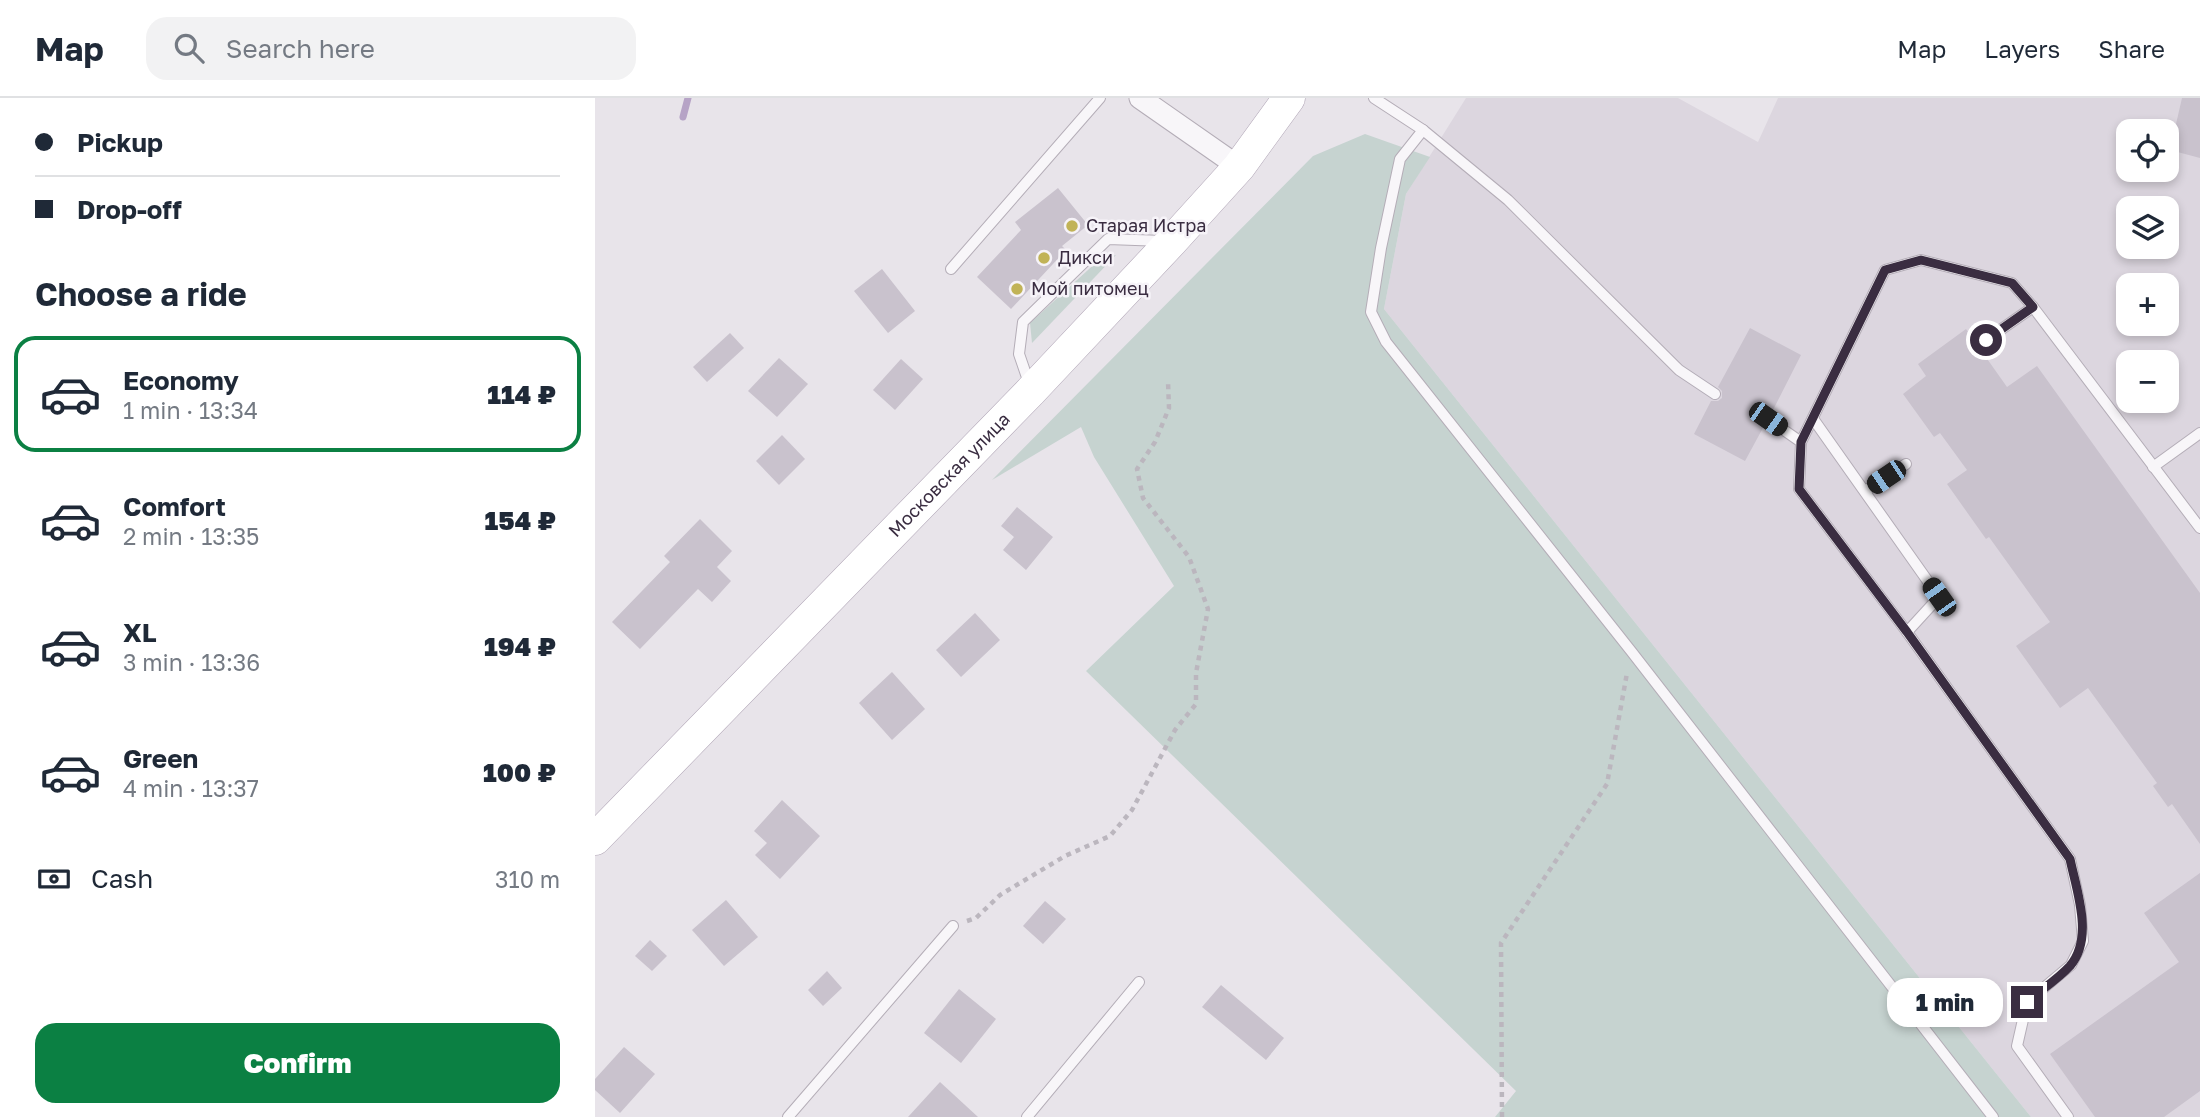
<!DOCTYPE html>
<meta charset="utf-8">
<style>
body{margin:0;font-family:"Golos Text",sans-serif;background:#f2f2f3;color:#1f2937;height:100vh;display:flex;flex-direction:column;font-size:26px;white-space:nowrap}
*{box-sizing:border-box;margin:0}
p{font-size:23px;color:#747a83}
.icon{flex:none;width:38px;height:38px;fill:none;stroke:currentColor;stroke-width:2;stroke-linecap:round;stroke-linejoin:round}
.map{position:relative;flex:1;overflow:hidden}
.sheet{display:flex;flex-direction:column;background:#fff;width:595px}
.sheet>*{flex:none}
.guide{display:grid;align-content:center;height:154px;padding:0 35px;background:#fff}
.buttons{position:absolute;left:1521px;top:21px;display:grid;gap:14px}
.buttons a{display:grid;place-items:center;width:63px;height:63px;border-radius:14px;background:#fff;box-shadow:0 4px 10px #0003;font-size:35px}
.end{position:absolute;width:32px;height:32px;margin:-16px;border:9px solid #3a2d41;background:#fff;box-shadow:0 0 0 4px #fff}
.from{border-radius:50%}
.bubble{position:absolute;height:49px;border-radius:21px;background:#fff;box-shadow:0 4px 10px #0003;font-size:23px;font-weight:800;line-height:49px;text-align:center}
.car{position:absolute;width:21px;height:42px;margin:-21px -10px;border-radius:9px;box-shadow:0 0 5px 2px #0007;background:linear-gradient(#222 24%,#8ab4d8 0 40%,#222 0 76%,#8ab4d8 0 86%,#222 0)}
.guide b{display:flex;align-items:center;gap:24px;height:66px;font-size:26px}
.guide b+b{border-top:2px solid #e0e1e3}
.guide i{width:18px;height:18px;background:#1f2937}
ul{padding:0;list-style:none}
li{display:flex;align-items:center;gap:21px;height:116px;margin:0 14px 10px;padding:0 21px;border:4px solid transparent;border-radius:21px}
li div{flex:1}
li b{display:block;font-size:26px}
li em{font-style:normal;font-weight:800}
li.selected{border-color:#0b8043}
li>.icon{width:63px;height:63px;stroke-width:1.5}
h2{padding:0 35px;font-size:32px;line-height:84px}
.pay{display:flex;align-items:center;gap:18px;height:77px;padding:0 35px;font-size:26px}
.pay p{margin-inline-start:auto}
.button{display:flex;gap:14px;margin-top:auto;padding:14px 35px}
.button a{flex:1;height:80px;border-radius:21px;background:#0b8043;color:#fff;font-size:28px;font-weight:800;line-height:80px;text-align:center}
header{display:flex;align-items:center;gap:42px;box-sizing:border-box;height:98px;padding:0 35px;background:#fff;border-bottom:2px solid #e0e1e3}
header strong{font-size:33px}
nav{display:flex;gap:38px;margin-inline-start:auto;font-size:24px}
.search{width:490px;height:63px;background:#f2f2f3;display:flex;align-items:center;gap:18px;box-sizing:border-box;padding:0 24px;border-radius:21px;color:#747a83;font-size:26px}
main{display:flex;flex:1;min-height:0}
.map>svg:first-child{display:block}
.built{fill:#dcd6df;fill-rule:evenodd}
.green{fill:#c6d3d0}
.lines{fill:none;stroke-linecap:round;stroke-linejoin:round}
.stream{stroke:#b6a3c6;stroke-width:7}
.building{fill:#c9c2cd}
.service-casing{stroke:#b4adb7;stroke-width:12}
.minor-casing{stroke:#b4adb7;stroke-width:23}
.primary-casing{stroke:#afa4b5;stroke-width:33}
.path{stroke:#bbb6be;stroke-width:4.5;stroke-dasharray:5 5;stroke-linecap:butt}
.service{stroke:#f8f6f9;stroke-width:10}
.minor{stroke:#f8f6f9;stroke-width:21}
.primary{stroke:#fff;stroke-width:32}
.route{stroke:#3a2d41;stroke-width:9}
.poi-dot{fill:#c1b357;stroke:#f6f3f8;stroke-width:2.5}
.labels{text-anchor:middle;stroke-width:5;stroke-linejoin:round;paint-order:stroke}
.poi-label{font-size:18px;fill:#3a2d41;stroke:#f6f3f8;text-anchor:start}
.street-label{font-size:18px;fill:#3a2d41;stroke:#f6f3f8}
</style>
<header>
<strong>Map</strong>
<div class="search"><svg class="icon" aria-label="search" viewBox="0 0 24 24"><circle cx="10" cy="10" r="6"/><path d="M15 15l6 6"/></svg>Search here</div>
<nav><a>Map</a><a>Layers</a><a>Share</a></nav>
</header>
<main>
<section class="sheet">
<div class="guide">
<b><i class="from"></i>Pickup</b>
<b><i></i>Drop-off</b>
</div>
<h2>Choose a ride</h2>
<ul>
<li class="selected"><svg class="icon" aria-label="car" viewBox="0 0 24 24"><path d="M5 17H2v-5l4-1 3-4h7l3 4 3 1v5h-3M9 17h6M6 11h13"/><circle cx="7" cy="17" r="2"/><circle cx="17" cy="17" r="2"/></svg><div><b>Economy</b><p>1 min · 13:34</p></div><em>114 ₽</em></li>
<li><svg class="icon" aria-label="car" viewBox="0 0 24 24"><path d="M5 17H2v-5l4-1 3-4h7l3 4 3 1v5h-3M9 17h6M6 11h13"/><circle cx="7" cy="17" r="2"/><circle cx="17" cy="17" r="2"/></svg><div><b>Comfort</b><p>2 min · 13:35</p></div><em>154 ₽</em></li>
<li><svg class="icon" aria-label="car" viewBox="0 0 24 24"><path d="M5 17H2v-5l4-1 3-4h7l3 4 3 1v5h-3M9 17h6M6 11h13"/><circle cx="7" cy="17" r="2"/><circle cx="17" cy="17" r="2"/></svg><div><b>XL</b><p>3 min · 13:36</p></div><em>194 ₽</em></li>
<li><svg class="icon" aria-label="car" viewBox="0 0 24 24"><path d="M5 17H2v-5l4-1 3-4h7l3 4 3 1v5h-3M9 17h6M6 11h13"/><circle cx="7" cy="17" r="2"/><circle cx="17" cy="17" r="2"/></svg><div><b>Green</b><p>4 min · 13:37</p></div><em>100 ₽</em></li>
</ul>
<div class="pay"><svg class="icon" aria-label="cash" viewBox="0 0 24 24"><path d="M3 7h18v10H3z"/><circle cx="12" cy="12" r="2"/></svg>Cash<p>310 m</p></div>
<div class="button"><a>Confirm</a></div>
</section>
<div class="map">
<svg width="1605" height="1019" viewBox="0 0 1605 1019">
<rect width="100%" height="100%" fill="#e8e4ea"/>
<!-- built -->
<path class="built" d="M 871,0 L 1083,0 L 1163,44 L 1183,0 L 1605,0 L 1605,1019 L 1436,1019 L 789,211 L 811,96 ZM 1533,33 L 1572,33 L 1572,72 L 1533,72 ZM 1533,110 L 1572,110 L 1572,149 L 1533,149 ZM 1533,187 L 1572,187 L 1572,226 L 1533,226 ZM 1533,264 L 1572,264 L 1572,303 L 1533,303 Z"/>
<!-- green -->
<g class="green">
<polygon points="770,36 835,59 811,96 789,211 1436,1019 900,1019 921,993 491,573 579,488 499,359 486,329 397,382 718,58"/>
<polygon points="521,157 437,245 435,225 505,161"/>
</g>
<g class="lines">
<!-- stream -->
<polyline class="stream" points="88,19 93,0"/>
</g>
<!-- building -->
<g class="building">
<polygon points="1587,0 1605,0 1605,60 1575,52"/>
<polygon points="463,90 493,127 467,148 471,152 416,211 382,179 426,132 420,124"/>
<polygon points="287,171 320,213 293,235 259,193"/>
<polygon points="1155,230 1206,257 1177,314 1170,314 1166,317 1166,324 1169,328 1150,363 1099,336 1116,303 1123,303 1127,300 1127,293 1123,289"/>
<polygon points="1371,231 1412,289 1442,268 1605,495 1605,746 1577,706 1573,709 1558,688 1562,685 1493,590 1465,610 1421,548 1455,524 1394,439 1391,441 1352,386 1372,372 1345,335 1339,339 1308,296 1331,278 1323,266"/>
<polygon points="135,235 149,250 112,284 98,269"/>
<polygon points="184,260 213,286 182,319 153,293"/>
<polygon points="306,261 328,281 300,312 278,292"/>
<polygon points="187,337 210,361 184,387 161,363"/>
<polygon points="422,409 458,439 431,472 408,452 419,439 406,428"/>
<polygon points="105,421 137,453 122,469 136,483 117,504 103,491 45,551 17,524 75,464 69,458"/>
<polygon points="380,515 405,542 366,579 341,552"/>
<polygon points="297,574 330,611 297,642 264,605"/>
<polygon points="187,702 225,738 185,781 160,757 172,745 159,733"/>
<polygon points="1605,775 1605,993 1569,1019 1500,1019 1455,956 1584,864 1549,815"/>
<polygon points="131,802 163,839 129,868 97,832"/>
<polygon points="450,803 471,821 448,846 428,828"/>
<polygon points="55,842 72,858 57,873 40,858"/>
<polygon points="232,873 247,890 228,908 213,892"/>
<polygon points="626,887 689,940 671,962 607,909"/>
<polygon points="364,891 401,921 366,965 329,935"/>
<polygon points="29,949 60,976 25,1015 0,992 0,981"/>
<polygon points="345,984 383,1019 313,1019"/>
</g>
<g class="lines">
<!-- service casing -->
<g class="service-casing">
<g id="service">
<polyline points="779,0 828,32 913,102 1084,272 1120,296"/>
<polyline points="828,32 805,61 786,150 776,214 791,244 1036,553 1398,1019"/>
<polyline points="356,171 505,0"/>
<polyline points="1391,242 1438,209"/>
<polyline points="435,288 424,256 428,224 513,141 568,143"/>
<polyline points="1173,321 1206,344 1204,391 1312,534 1475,761 1485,807 1488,843 1476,867 1432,904 1422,948 1473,1019"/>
<polyline points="1219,322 1344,499 1312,534"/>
<polyline points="1206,344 1290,172 1326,162 1417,185 1438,209 1605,430"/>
<polyline points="1558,369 1605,335"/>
<polyline points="1270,393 1311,366"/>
<polyline points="193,1019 358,828"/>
<polyline points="432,1019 544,884"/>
</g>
</g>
<!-- minor casing -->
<g class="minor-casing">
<polyline id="minor" points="545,0 644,69"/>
</g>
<!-- primary casing -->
<g class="primary-casing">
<g id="primary">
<path id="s1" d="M 0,741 L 436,293 L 577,143 L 644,69 L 694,0"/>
</g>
</g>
<!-- path -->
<g class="path">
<polyline points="372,823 381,820 405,797 470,758 515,738 537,712 580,632 601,606 601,575 613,511 594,459 548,400 542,371 560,344 574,310 573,283"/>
<polyline points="907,1019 906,845 1012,686 1032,575"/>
</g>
<!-- service -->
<use href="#service" class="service"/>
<!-- minor -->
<use href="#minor" class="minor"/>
<!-- primary -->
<use href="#primary" class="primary"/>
</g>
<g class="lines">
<!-- route -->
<path class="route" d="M 1391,242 L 1438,209 L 1417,185 L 1326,162 L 1290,172 L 1206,344 L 1204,391 L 1312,534 L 1475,761 C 1482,794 1499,840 1475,868 C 1463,881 1446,892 1432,904"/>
</g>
<!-- markers -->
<g class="poi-dot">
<circle cx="477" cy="128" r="7"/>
<circle cx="449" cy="160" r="7"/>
<circle cx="422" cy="191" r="7"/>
</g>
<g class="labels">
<!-- poi labels -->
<g class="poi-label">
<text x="491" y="134">Старая Истра</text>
<text x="463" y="166">Дикси</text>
<text x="436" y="197">Мой питомец</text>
</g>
<!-- street labels -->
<g class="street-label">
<text dy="6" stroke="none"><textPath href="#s1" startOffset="508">Московская улица</textPath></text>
</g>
</g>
</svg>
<div class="buttons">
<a><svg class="icon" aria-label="locate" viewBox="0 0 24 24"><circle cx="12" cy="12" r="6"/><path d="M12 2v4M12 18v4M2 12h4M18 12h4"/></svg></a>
<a><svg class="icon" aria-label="layers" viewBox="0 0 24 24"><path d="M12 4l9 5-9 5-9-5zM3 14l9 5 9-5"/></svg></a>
<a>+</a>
<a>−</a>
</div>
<i class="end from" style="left:1391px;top:242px"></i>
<i class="end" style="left:1432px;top:904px"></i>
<div class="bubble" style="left:1292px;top:880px;width:116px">1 min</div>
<i class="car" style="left:1173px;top:321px;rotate:125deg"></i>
<i class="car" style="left:1291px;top:379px;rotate:236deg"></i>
<i class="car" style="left:1344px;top:499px;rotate:325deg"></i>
</div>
</main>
